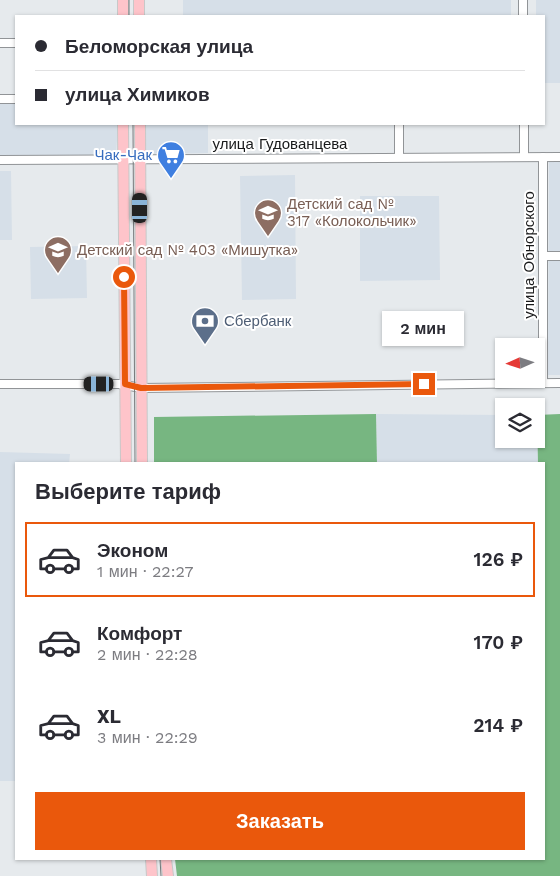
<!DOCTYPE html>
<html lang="ru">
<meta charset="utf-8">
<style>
body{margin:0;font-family:"Work Sans",sans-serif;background:#f2f2f3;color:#2b2b33;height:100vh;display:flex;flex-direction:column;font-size:19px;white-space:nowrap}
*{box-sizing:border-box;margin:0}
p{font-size:16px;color:#7c7c81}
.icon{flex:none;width:28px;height:28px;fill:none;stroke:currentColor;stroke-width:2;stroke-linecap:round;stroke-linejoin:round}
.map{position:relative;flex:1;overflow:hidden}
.sheet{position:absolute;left:15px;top:462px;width:530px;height:398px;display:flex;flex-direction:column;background:#fff;border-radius:0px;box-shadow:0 1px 4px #0004}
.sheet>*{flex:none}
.guide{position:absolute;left:15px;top:15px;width:530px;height:110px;border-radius:0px;box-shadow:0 1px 4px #0004;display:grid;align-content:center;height:110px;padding:0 20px;background:#fff}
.needle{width:32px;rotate:267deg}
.tools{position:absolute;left:495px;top:338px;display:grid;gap:10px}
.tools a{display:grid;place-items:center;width:50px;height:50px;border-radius:0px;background:#fff;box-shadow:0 1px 4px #0004;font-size:25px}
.end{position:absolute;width:22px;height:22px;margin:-11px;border:6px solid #ea580c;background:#fff;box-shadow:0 0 0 2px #fff}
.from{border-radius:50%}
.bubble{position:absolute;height:35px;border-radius:0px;background:#fff;box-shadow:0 1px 4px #0004;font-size:16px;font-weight:600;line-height:35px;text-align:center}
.car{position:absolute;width:15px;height:30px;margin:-15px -8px;border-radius:6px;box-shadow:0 0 4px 1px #0007;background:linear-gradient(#222 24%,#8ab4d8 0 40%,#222 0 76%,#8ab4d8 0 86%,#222 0)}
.guide b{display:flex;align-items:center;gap:18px;height:48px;font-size:19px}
.guide b+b{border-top:1px solid #e1e1e2}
.guide i{width:12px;height:12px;background:#2b2b33}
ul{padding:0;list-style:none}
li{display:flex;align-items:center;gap:15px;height:75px;margin:0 10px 8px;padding:0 10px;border:2px solid transparent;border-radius:0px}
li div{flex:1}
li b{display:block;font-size:19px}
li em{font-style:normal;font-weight:600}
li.active{border-color:#ea580c}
li>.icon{width:45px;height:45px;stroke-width:1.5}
h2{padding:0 20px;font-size:22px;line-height:60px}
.button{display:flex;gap:10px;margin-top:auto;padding:10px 20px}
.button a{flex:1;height:58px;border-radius:0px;background:#ea580c;color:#fff;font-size:20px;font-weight:600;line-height:58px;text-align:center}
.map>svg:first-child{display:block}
.built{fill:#d6dfe8}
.forest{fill:#77b681}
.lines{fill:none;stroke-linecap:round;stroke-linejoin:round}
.minor-casing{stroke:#919497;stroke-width:10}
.major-casing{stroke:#c8c8c8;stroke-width:12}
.minor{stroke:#fff;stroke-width:8}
.major{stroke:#fec4ca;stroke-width:10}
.tram{stroke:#76797b;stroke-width:1}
.route{stroke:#ea580c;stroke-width:6}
.labels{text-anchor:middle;stroke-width:4;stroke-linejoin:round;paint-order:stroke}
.street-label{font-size:15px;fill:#191a1b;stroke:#fff}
.shop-label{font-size:15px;fill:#366cbe;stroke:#fff;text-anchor:end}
.education-label{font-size:15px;fill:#785e54;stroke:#fff;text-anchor:start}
.service-label{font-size:15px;fill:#4e5e75;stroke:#fff;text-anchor:start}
</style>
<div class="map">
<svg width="560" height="876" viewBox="0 0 560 876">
<rect width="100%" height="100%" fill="#e6eaed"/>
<!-- built -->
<g class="built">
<rect x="183" y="0" width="328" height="16"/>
<polygon points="536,0 560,0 560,83 544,83 544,16 536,16"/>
<polygon points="0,103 16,103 16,124 118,124 116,156 0,155"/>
<polygon points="145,124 208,124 208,153 145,154"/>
<polygon points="549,160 560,160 560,375 548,375"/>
<polygon points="0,171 11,171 12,240 0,240"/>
<polygon points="295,175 296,299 242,300 240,176"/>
<polygon points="360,196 439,196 440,280 360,281"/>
<polygon points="86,246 87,298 31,299 30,247"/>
<polygon points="376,414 504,415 504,439 536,439 537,415 538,464 377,464"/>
<polygon points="0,452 70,454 69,464 16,464 16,781 0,781"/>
</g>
<!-- forest -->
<g class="forest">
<polygon points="376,414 377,464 154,464 154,417"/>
<polygon points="560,414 560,876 177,876 175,859 544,859 544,464 538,464 537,415"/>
</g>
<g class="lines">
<!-- minor casing -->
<g class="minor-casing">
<g id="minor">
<polyline points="523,0 523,16"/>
<polyline points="0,43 16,43"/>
<polyline points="0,99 16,99"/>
<polyline points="399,124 399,157"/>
<polyline points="524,124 524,157"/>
<polyline points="0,160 560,157"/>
<polyline points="543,256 560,256"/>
<polyline points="543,383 543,157"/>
<polyline points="0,384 119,384 141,388 560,383"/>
</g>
</g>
<!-- major casing -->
<g class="major-casing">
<g id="major">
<polyline points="123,0 123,16"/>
<polyline points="139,0 139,16"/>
<polyline points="123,124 126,464"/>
<polyline points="140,124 142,464"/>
<polyline points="151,859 152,876"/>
<polyline points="166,859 168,876"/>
</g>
</g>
<!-- minor -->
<use href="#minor" class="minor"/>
<!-- major -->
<use href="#major" class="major"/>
<!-- tram -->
<g class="tram">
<polyline points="129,0 129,16"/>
<polyline points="133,124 135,464"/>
<polyline points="160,859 161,876"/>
</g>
</g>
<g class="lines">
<!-- route -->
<polyline class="route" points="124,277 125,384 141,388 424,384"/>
</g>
<!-- icons -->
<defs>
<g id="supermarket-pin" transform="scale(1.4375)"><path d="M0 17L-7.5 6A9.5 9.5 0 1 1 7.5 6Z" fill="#3f7fe0" stroke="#fff"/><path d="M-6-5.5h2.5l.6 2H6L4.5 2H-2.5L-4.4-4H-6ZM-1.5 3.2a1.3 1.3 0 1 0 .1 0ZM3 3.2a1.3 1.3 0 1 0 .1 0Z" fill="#fff"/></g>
<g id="school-pin" transform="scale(1.4375)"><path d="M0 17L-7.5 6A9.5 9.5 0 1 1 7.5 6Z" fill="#8d6e63" stroke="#fff"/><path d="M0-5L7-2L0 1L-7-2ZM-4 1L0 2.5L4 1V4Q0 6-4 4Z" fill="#fff"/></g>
<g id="bank-pin" transform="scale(1.4375)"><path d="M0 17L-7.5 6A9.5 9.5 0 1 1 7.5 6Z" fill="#5c6f8a" stroke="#fff"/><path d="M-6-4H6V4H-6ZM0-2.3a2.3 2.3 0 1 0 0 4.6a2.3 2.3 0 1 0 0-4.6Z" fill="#fff"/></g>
</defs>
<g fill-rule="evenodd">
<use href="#supermarket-pin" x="171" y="155"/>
<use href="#school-pin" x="268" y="213"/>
<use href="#school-pin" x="58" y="250"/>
<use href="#bank-pin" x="205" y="321"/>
</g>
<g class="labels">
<!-- street labels -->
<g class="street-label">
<text x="280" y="149">улица Гудованцева</text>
<text transform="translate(529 255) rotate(-90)" y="5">улица Обнорского</text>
</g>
<!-- shop labels -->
<g class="shop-label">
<text x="152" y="160">Чак-Чак</text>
</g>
<!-- education labels -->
<g class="education-label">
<text x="287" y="209">Детский сад №<tspan x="287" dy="17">317 «Колокольчик»</tspan></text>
<text x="77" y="255">Детский сад № 403 «Мишутка»</text>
</g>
<!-- service labels -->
<g class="service-label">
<text x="224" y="326">Сбербанк</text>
</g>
</g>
</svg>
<div class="tools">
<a><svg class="needle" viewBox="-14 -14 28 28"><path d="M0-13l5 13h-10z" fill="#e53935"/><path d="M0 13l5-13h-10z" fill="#7c7c81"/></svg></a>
<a><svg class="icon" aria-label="layers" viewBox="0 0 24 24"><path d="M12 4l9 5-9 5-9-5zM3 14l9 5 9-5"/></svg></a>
</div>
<i class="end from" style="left:124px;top:277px"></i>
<i class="end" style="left:424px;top:384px"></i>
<div class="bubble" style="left:382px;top:311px;width:82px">2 мин</div>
<i class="car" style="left:140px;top:208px;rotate:0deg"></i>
<i class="car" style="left:99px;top:384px;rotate:270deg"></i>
<div class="guide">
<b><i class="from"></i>Беломорская улица</b>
<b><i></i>улица Химиков</b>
</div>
<section class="sheet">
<h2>Выберите тариф</h2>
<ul>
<li class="active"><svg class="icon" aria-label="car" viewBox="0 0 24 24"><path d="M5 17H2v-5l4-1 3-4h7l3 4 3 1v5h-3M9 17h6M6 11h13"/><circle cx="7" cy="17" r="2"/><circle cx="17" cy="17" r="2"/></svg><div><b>Эконом</b><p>1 мин · 22:27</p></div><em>126 ₽</em></li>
<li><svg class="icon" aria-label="car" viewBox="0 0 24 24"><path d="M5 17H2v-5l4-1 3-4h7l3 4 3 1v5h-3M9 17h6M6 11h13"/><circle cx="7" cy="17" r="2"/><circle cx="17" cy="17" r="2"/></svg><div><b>Комфорт</b><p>2 мин · 22:28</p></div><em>170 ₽</em></li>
<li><svg class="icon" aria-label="car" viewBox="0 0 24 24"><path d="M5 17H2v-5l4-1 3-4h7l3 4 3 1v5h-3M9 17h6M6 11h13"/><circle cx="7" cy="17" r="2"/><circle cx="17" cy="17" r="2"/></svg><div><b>XL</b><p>3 мин · 22:29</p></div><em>214 ₽</em></li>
</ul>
<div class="button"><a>Заказать</a></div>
</section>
</div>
